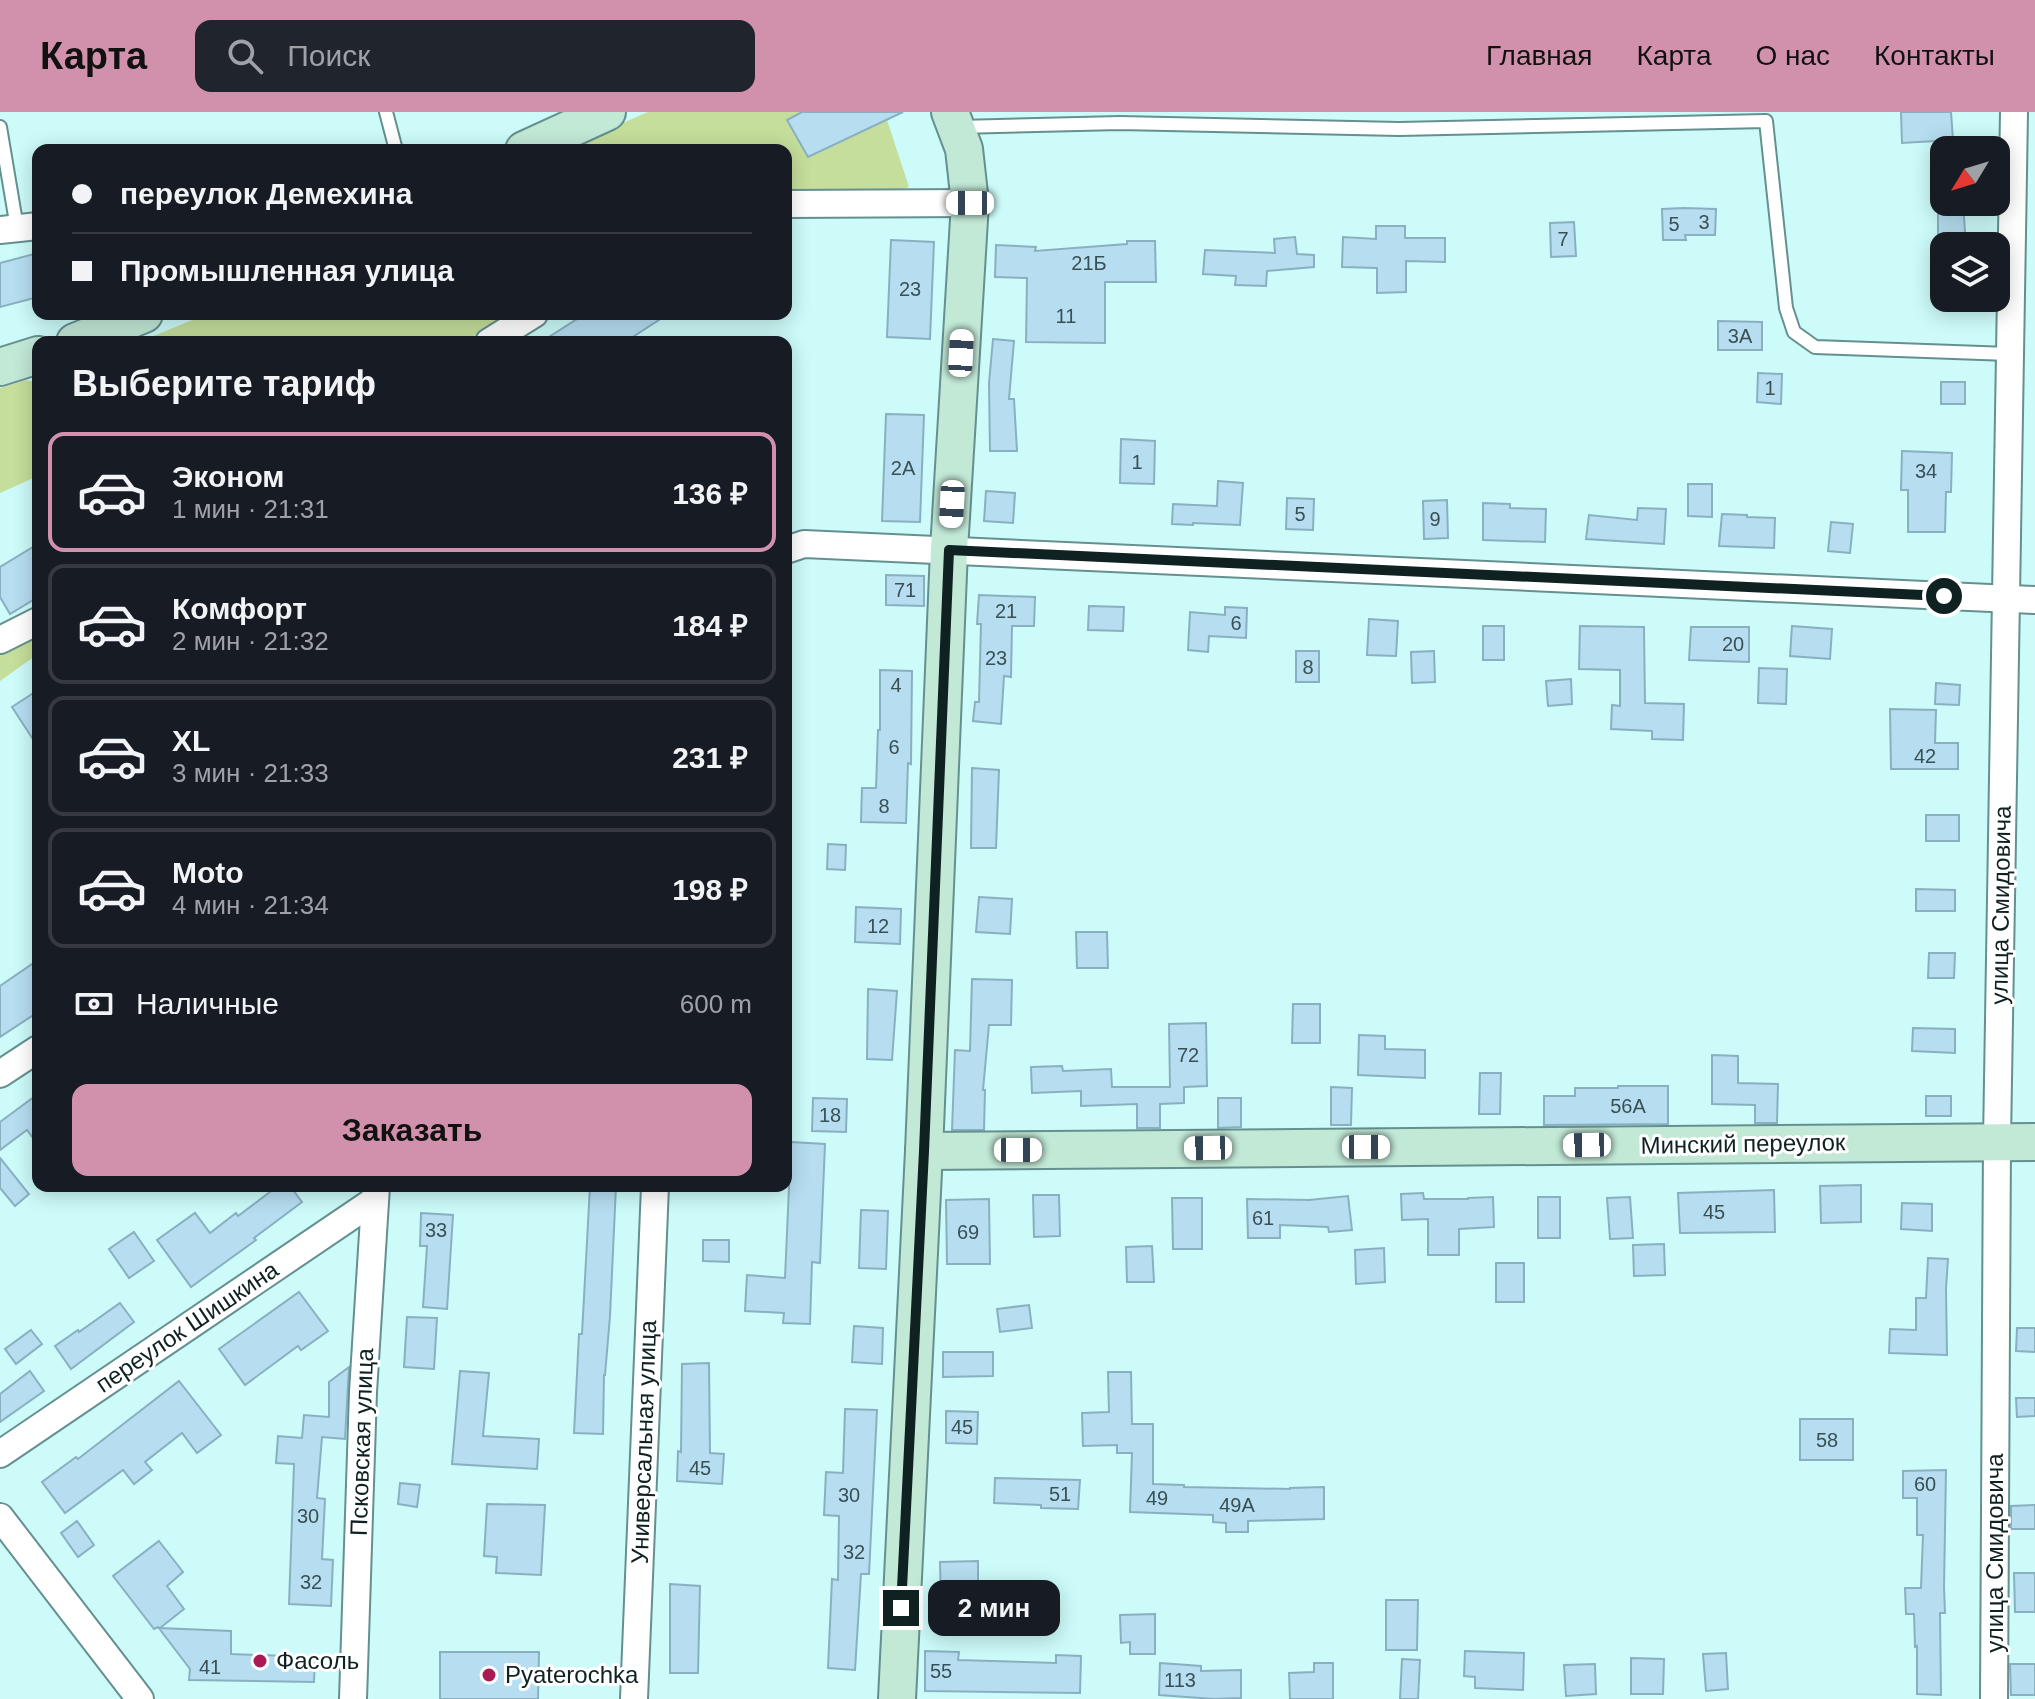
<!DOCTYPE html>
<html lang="ru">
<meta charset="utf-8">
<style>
body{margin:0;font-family:Helvetica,sans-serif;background:#20242c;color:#f1f3f6;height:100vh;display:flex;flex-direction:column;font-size:30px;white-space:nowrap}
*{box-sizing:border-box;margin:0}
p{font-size:26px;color:#9ea1a6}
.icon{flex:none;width:44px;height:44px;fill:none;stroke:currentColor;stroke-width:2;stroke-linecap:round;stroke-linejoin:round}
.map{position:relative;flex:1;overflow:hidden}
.drawer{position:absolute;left:32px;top:224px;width:760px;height:856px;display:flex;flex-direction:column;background:#171b24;border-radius:16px;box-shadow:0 4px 20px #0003}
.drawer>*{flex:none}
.banner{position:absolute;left:32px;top:32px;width:760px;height:176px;border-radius:16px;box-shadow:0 4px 20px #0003;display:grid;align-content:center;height:176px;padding:0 40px;background:#171b24}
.needle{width:52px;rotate:232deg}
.buttons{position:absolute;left:1930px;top:24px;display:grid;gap:16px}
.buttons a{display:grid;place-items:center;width:80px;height:80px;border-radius:16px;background:#171b24;box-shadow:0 4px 20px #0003;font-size:40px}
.end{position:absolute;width:36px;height:36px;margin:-18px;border:10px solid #0f2121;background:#fff;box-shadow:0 0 0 4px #fff}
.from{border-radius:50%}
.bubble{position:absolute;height:56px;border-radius:16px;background:#171b24;box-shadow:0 4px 20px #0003;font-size:26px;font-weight:800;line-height:56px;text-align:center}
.car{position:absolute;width:24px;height:48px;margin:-24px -12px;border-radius:10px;box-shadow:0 0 6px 2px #0007;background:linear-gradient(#fff 24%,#345 0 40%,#fff 0 76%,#345 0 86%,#fff 0)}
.banner b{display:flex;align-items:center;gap:28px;height:76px;font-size:30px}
.banner b+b{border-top:2px solid #363941}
.banner i{width:20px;height:20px;background:#f1f3f6}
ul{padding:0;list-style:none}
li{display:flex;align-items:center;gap:24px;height:120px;margin:0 16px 12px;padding:0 24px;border:4px solid #363941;border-radius:16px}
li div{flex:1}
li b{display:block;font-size:30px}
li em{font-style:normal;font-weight:800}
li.current{border-color:#d191ad}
li>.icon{width:72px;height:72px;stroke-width:1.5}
h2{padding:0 40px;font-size:36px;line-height:96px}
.pay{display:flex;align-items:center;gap:20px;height:88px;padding:0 40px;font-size:30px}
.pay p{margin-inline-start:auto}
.button{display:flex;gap:16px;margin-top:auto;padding:16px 40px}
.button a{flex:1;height:92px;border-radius:16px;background:#d191ad;color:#111;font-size:32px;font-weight:800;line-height:92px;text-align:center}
header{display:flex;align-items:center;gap:48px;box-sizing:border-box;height:112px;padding:0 40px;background:#d191ad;color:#111}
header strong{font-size:38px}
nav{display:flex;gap:44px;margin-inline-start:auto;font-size:28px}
.search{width:560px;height:72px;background:#20242c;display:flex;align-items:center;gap:20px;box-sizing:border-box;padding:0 28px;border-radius:16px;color:#9ea1a6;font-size:30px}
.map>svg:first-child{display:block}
.green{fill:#c5de9b}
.building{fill:#b6def0;stroke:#89b0c1;stroke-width:2}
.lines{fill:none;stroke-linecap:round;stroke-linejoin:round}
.lane-casing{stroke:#64908f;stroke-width:16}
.street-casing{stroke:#64908f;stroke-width:30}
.secondary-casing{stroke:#64908f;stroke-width:40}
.lane{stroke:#fff;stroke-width:12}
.street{stroke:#fff;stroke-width:26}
.secondary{stroke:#c2e8d6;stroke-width:36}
.route{stroke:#0f2121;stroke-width:10}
.poi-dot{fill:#aa1a54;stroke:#fff;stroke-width:3}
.labels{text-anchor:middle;stroke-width:6;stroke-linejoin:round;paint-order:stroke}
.number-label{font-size:20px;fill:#395055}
.street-label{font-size:24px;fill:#0f2121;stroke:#fff}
.poi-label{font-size:24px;fill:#0f2121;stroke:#fff;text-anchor:start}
</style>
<header>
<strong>Карта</strong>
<div class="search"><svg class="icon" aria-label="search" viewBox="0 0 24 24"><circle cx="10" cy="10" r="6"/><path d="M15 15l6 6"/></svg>Поиск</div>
<nav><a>Главная</a><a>Карта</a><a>О нас</a><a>Контакты</a></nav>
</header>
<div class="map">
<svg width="2035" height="1587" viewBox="0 0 2035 1587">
<rect width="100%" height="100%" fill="#ccfbf9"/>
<!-- green -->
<g class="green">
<polygon points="648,0 802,0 788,8 809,45 887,8 909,75 891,81 786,84 786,38 560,38"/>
<polygon points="207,202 514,202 462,230 139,230"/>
<polygon points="26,268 38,271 38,364 0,381 0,276"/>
<polygon points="38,518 38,542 0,569 0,532"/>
</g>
<!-- building -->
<g class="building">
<polygon points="802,0 903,0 808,45 787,8"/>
<polygon points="1901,0 1951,0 1953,28 1902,31"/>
<polygon points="1938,90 1963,90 1966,134 1938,134"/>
<polygon points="1684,96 1716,97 1715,123 1685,123 1686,128 1663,128 1662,97"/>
<polygon points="1574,110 1576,144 1551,145 1550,111"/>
<polygon points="1376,114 1405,114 1405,126 1445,126 1445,150 1406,149 1406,180 1377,181 1377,156 1342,155 1343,125 1376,127"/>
<polygon points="1295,125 1297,142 1314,143 1314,155 1267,159 1266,174 1235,173 1236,164 1203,162 1205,138 1275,141 1274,127"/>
<polygon points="891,128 934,130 930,227 887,225"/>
<polygon points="1127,129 1155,129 1156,170 1105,170 1105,231 1026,230 1027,166 995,165 996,133 1036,135 1035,139 1127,132"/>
<polygon points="38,141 38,185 0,195 0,151"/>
<polygon points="585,202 668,202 625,230 541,230"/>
<polygon points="1718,209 1762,210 1762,238 1718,238"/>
<polygon points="993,227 1014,229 1009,287 1014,287 1017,339 990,339 989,271"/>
<polygon points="1758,261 1782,262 1781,292 1757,290"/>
<rect x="1941" y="270" width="24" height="22"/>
<polygon points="886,302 924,303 920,410 882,409"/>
<polygon points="1121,327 1155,329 1154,372 1120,371"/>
<polygon points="1902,339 1952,341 1951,380 1946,380 1945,420 1908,420 1908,378 1901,378"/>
<polygon points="1218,369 1243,371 1240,413 1193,411 1193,413 1172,412 1173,392 1217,394"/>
<polygon points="1688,372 1712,372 1712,405 1688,404"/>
<polygon points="986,379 1015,381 1013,411 984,409"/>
<polygon points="1287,386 1314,387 1313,418 1286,417"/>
<polygon points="1447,388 1448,426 1424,427 1423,389"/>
<polygon points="1483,391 1510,392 1510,396 1546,397 1545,430 1483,428"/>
<polygon points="1638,396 1666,397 1664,432 1586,427 1589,403 1637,408"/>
<polygon points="1722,402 1747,403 1747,405 1775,406 1774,436 1719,434"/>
<polygon points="1831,410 1853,412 1850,441 1828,439"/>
<polygon points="38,432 38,485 10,502 0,485 0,455"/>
<polygon points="886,463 924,464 924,494 886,493"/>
<polygon points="979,483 1035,485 1034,514 1012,514 1011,565 1004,564 1001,612 973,609 975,590 979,590 981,512 977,512"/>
<polygon points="1089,494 1124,495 1123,519 1088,518"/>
<polygon points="1225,495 1247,496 1246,526 1209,524 1208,540 1188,538 1190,500 1225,503"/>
<polygon points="1369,507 1398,509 1396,544 1367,543"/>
<rect x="1483" y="514" width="21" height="34"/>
<polygon points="1580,514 1644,515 1645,591 1684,592 1683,628 1652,627 1652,619 1611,617 1612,593 1620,594 1620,558 1579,557"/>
<polygon points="1792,514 1832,517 1830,547 1790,544"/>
<polygon points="1691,515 1749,515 1749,550 1689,548"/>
<rect x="1296" y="539" width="23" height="31"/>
<polygon points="1434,539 1435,570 1412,571 1411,540"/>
<polygon points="1759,556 1787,557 1786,592 1758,591"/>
<polygon points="880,558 912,559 911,652 908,651 906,711 861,710 862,676 876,676 878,618 880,618"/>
<polygon points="1571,567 1572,592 1548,594 1546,569"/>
<polygon points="1936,571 1960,573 1959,593 1935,592"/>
<polygon points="38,578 38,635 12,595"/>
<polygon points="1890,597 1936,598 1935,631 1958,631 1958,657 1891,657"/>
<polygon points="972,656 999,658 996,736 971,736"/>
<rect x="1926" y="703" width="33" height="26"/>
<polygon points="828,732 846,733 845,758 827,757"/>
<polygon points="1916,777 1955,778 1955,799 1916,799"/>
<polygon points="979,785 1012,787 1010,822 976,820"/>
<polygon points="856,795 901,797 900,832 855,830"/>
<polygon points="1076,820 1107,820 1108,856 1077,856"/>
<polygon points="1929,841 1955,841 1954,866 1928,866"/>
<polygon points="38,848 38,900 0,925 0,874"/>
<polygon points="972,867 1012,868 1011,913 989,913 983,978 985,978 984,1018 952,1018 955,938 970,939"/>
<polygon points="868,877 897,879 892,948 867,947"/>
<polygon points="1293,892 1320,892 1320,931 1292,931"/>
<polygon points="1206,911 1207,974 1184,975 1184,991 1160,992 1160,1016 1137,1016 1137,992 1081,994 1081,979 1032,981 1031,955 1062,954 1063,959 1111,957 1112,975 1170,975 1169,912"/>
<polygon points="1913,916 1955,917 1955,941 1912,939"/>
<polygon points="1359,923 1385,924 1385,937 1425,938 1425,966 1358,963"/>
<polygon points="1712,943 1738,944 1738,971 1778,972 1777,1011 1755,1011 1755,993 1712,992"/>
<polygon points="1480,961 1501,961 1500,1002 1479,1002"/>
<polygon points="1618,974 1668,974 1668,1012 1544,1013 1544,984 1575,984 1575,976 1618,976"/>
<polygon points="1331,975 1352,976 1351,1013 1331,1013"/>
<polygon points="38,982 38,1033 27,1018 0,1038 0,1010"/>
<rect x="1926" y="984" width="25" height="20"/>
<polygon points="813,986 847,987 846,1020 812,1019"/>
<polygon points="1218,986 1241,986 1241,1015 1218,1016"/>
<polygon points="791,1030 825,1032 820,1151 812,1150 810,1212 783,1211 784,1201 745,1199 747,1163 785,1166"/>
<polygon points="0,1046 29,1082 15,1094 0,1076"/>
<polygon points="1861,1073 1861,1110 1821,1111 1820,1074"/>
<polygon points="278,1074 290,1074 302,1090 254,1126 256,1128 191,1175 157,1128 195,1101 210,1121 236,1101 238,1104"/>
<polygon points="590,1074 616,1074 610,1204 605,1263 604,1263 603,1322 574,1321 579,1222 582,1222"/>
<polygon points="1774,1078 1775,1120 1680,1121 1678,1081"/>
<polygon points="1423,1081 1424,1087 1468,1087 1468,1086 1493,1085 1494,1115 1459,1117 1459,1143 1428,1143 1428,1107 1402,1108 1401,1082"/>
<polygon points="1033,1083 1059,1083 1060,1124 1034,1125"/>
<polygon points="1348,1084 1352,1118 1329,1120 1328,1115 1280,1113 1280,1126 1248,1126 1247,1087 1309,1088"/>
<rect x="1538" y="1085" width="22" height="41"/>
<polygon points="1630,1085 1633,1126 1610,1127 1607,1086"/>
<polygon points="1172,1086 1202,1086 1202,1137 1173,1137"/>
<polygon points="989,1087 990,1152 947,1152 946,1088"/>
<polygon points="1902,1091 1932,1092 1932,1119 1901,1117"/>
<polygon points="861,1098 888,1099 886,1157 859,1156"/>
<polygon points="421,1101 453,1103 447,1197 423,1195 427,1134 420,1134"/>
<polygon points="134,1120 154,1149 129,1166 109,1137"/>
<polygon points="703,1128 729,1128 729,1150 703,1149"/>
<polygon points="1664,1132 1665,1163 1634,1164 1633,1133"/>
<polygon points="1152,1134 1154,1170 1127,1170 1126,1135"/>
<polygon points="1384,1136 1385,1170 1356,1172 1355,1138"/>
<polygon points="1928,1146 1948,1147 1946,1177 1947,1243 1889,1241 1890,1217 1916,1218 1916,1186 1926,1186"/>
<rect x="1496" y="1151" width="28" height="39"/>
<polygon points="299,1180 328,1219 301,1238 298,1234 245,1273 219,1237"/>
<polygon points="120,1191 134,1210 71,1257 55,1234 78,1218 79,1220"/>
<polygon points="1029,1193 1032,1216 1000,1220 997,1197"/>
<polygon points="407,1205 437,1206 434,1257 404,1255"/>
<polygon points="854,1214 883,1216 882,1252 852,1250"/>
<polygon points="2017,1216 2035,1216 2035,1240 2016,1239"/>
<polygon points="31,1218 42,1232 16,1252 5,1237"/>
<polygon points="943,1240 993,1240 993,1264 943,1265"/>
<polygon points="709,1251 710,1341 724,1342 722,1372 677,1369 678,1339 681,1340 682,1252"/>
<polygon points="349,1255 345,1327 322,1325 317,1386 325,1387 322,1447 333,1448 331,1494 289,1492 294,1352 276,1351 278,1324 302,1326 304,1303 329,1305 329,1270"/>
<polygon points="30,1259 44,1279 0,1310 0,1282"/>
<polygon points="460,1259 489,1261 483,1324 539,1327 537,1357 452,1352"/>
<polygon points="1108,1260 1131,1260 1132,1312 1153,1312 1153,1372 1184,1373 1184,1375 1290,1377 1290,1376 1324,1375 1324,1407 1248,1409 1248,1420 1226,1420 1226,1411 1213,1410 1213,1403 1130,1400 1132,1341 1117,1341 1117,1333 1083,1334 1082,1301 1109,1300"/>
<polygon points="179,1269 221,1323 197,1341 182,1321 145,1350 152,1358 134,1372 123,1358 65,1401 42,1370 76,1345 78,1347"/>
<polygon points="2016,1286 2035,1286 2035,1304 2017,1305"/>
<polygon points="845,1297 877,1298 869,1462 861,1462 855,1558 828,1556 832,1467 838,1468 839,1404 824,1403 826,1360 843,1361"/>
<polygon points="946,1299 978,1300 977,1332 946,1331"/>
<rect x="1800" y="1307" width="53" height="41"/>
<polygon points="1946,1358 1944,1475 1945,1501 1940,1501 1941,1583 1917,1582 1917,1534 1915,1535 1914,1502 1906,1502 1905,1476 1921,1476 1923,1423 1917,1423 1917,1386 1903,1386 1903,1359"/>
<polygon points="995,1366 1080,1368 1078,1397 1041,1396 1041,1393 994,1391"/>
<polygon points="400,1371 420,1373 417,1395 398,1392"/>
<polygon points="487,1392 545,1393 541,1463 496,1461 497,1445 484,1444"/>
<polygon points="2035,1393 2035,1417 2011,1417 2011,1394"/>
<polygon points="77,1409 94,1433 78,1445 61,1421"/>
<polygon points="159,1429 183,1460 167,1474 184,1497 160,1516 231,1519 231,1542 315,1545 314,1570 189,1568 190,1557 158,1515 154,1517 113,1464"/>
<polygon points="978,1449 978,1488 941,1489 940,1450"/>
<polygon points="2014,1461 2035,1461 2035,1500 2015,1500"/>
<polygon points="670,1472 700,1474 698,1561 670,1561"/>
<polygon points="1386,1488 1418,1488 1417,1538 1386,1538"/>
<polygon points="1155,1502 1155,1542 1130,1542 1130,1530 1121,1531 1120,1503"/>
<polygon points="925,1539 959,1540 958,1548 1056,1551 1056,1543 1081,1544 1080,1581 925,1579"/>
<polygon points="1465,1539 1524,1541 1523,1578 1475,1576 1475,1565 1464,1564"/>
<polygon points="440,1540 539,1540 538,1587 440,1587"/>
<polygon points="1726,1541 1728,1577 1706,1579 1703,1542"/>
<polygon points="1631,1546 1664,1547 1663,1582 1631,1582"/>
<polygon points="1402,1547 1420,1548 1418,1587 1400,1587"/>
<polygon points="1160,1551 1201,1554 1201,1559 1241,1558 1241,1586 1214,1587 1159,1583"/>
<polygon points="1314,1551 1333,1551 1333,1587 1290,1587 1289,1561 1314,1560"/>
<polygon points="1595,1552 1596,1582 1566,1584 1564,1553"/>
<polygon points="2010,1552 2035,1552 2035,1583 2011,1583"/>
</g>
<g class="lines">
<!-- lane casing -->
<g class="lane-casing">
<g id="lane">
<polyline points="386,0 396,38"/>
<polyline points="0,15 17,116"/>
<polyline points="959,15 1120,11 1399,17 1766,9 1786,196 1794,220 1815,235 2009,242"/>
</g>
</g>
<!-- street casing -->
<g class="street-casing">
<g id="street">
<polyline points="786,92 970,91"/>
<polyline points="0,118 38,114"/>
<polyline points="489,230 534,202"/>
<polyline points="786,438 804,432 2035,488"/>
<polyline points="0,528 38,509"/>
<polyline points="0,962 38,937"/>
<polyline points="0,1342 375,1088"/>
<polyline points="0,1405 140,1587"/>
<polyline points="353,1587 363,1280 376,1074"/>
<polyline points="634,1587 655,1074"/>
<polyline points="1994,1587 1997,1029 2014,0"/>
</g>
</g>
<!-- secondary casing -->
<g class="secondary-casing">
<g id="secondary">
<polyline points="524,38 607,0"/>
<polyline points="75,230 144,202"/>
<polyline points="0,255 38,243"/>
<polyline points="924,1039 2035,1030"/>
<polyline points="897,1587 924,1039 949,438 970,91 964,37 950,0"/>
</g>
</g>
<!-- lane -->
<use href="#lane" class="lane"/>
<!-- street -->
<use href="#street" class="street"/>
<!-- secondary -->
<use href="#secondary" class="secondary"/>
</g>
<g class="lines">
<!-- route -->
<polyline class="route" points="901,1496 924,1039 949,438 1944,484"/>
</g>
<!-- markers -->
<g class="poi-dot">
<circle cx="260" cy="1549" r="8"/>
<circle cx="489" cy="1563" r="8"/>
</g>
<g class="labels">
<!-- number labels -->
<g class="number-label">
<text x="1704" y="117">3</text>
<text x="1674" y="119">5</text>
<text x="1563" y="134">7</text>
<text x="1089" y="158">21Б</text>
<text x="910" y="184">23</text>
<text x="1066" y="211">11</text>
<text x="1740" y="231">3А</text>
<text x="1770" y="283">1</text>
<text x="1137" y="357">1</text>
<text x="903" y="363">2А</text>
<text x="1926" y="366">34</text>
<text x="1300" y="409">5</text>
<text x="1435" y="414">9</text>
<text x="905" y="485">71</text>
<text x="1006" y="506">21</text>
<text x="1236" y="518">6</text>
<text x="1733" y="539">20</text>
<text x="996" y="553">23</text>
<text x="1308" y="562">8</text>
<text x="896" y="580">4</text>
<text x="894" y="642">6</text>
<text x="1925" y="651">42</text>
<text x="884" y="701">8</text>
<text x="878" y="821">12</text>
<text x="1188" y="950">72</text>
<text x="1628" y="1001">56А</text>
<text x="830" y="1010">18</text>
<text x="1714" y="1107">45</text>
<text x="1263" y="1113">61</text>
<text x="436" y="1125">33</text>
<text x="968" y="1127">69</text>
<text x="962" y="1322">45</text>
<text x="1827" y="1335">58</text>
<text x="700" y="1363">45</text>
<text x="1925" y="1379">60</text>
<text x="1060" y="1389">51</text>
<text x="849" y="1390">30</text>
<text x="1157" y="1393">49</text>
<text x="1237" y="1400">49А</text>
<text x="308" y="1411">30</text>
<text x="854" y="1447">32</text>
<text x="311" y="1477">32</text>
<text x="210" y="1562">41</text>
<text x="941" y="1566">55</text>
<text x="1180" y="1575">113</text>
</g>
<!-- street labels -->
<g class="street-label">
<text transform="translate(2001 793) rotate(-89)" y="8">улица Смидовича</text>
<text transform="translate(1743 1032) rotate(-1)" y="8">Минский переулок</text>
<text transform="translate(187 1215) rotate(-34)" y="8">переулок Шишкина</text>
<text transform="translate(362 1330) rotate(-88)" y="8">Псковская улица</text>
<text transform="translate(644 1330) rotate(-88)" y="8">Универсальная улица</text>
<text transform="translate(1995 1441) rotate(-90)" y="8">улица Смидовича</text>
</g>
<!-- poi labels -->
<g class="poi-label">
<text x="276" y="1557">Фасоль</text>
<text x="505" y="1571">Pyaterochka</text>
</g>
</g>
</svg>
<div class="buttons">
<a><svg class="needle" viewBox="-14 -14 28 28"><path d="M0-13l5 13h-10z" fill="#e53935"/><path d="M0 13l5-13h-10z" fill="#9ea1a6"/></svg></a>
<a><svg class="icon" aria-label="layers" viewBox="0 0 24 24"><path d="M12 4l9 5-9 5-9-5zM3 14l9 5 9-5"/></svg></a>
</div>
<i class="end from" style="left:1944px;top:484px"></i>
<i class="end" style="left:901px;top:1496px"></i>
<div class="bubble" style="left:928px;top:1468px;width:132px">2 мин</div>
<i class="car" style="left:970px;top:91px;rotate:270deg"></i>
<i class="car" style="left:961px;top:241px;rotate:3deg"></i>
<i class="car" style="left:952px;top:392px;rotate:183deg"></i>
<i class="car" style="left:1587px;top:1033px;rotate:269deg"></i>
<i class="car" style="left:1366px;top:1035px;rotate:90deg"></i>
<i class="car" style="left:1208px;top:1036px;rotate:269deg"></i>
<i class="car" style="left:1018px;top:1038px;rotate:90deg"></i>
<div class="banner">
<b><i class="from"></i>переулок Демехина</b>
<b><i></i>Промышленная улица</b>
</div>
<section class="drawer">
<h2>Выберите тариф</h2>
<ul>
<li class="current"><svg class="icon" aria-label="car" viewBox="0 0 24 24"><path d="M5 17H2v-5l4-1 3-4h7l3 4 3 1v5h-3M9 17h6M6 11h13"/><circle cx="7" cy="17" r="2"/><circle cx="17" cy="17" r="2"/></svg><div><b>Эконом</b><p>1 мин · 21:31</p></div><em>136 ₽</em></li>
<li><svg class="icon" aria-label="car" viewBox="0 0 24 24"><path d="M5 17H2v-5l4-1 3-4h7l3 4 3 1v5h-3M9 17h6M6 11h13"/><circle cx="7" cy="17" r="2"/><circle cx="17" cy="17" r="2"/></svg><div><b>Комфорт</b><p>2 мин · 21:32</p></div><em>184 ₽</em></li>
<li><svg class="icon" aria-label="car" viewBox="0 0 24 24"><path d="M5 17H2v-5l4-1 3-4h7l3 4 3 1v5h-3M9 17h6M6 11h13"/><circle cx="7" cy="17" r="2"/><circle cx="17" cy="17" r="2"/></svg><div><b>XL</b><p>3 мин · 21:33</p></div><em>231 ₽</em></li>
<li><svg class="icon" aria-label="car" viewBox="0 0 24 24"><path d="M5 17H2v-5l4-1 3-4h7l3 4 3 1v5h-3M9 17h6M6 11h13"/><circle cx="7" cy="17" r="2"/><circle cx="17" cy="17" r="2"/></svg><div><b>Moto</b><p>4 мин · 21:34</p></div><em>198 ₽</em></li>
</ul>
<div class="pay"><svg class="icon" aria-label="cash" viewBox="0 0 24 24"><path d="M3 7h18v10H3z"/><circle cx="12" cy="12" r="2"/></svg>Наличные<p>600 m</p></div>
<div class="button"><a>Заказать</a></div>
</section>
</div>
